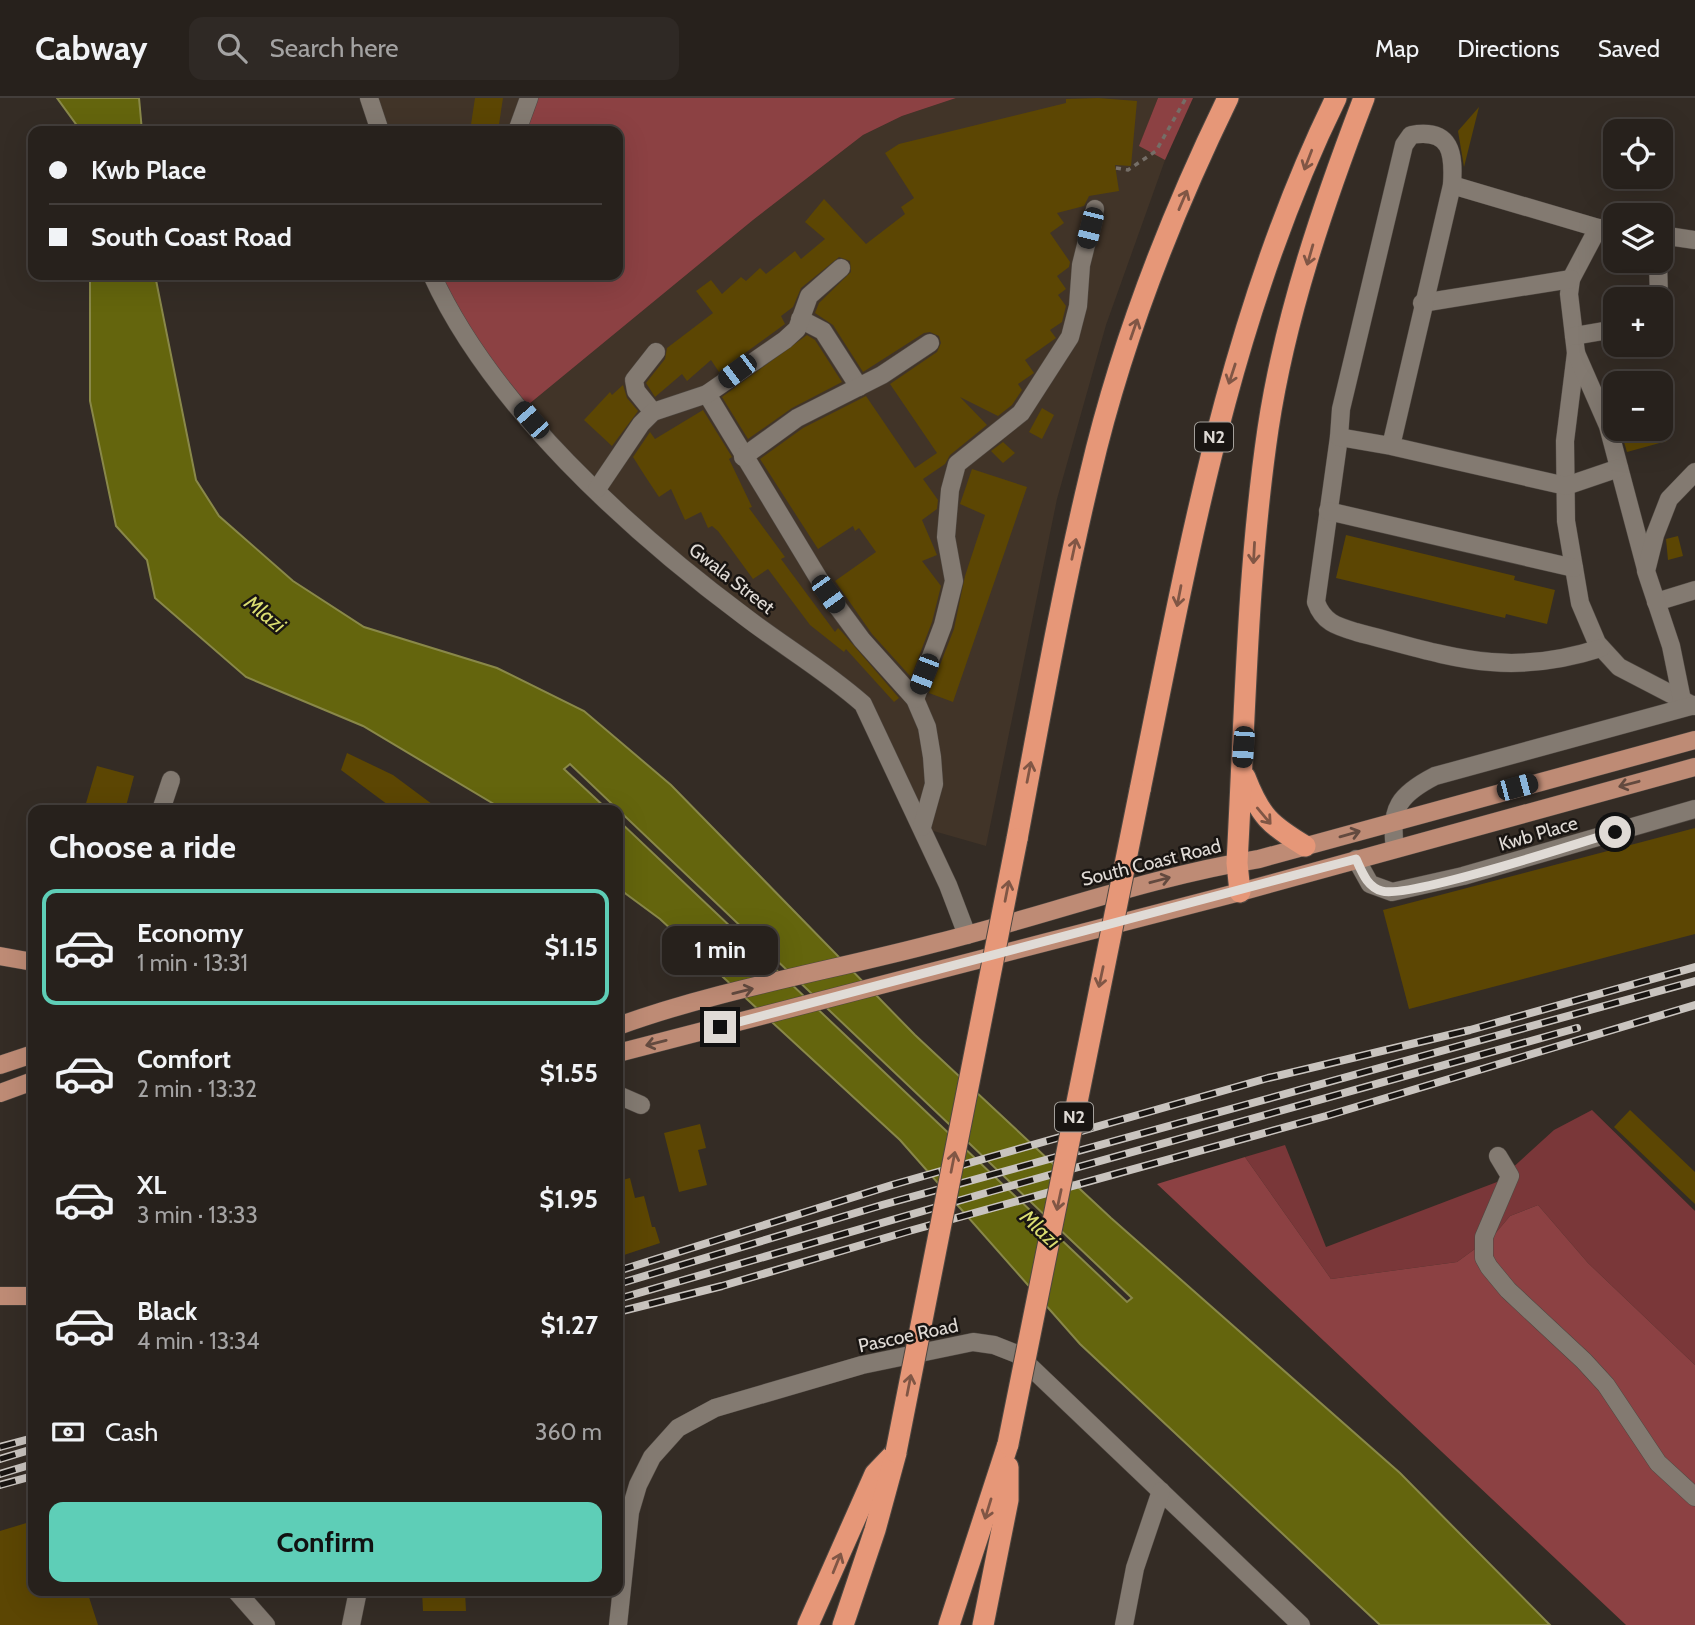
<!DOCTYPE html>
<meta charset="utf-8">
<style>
body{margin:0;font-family:Cabin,sans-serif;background:#2f2925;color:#f1f3f6;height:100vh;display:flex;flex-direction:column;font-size:26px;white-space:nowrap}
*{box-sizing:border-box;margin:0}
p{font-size:23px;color:#a4a3a3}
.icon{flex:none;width:38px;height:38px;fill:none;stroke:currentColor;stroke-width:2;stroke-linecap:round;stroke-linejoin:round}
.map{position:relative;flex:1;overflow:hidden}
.drawer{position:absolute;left:28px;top:707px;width:595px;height:791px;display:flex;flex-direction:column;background:#27211c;border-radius:14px;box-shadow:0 7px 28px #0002,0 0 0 2px #433e3b}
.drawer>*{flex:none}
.banner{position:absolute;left:28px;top:28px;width:595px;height:154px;border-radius:14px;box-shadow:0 7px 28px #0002,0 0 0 2px #433e3b;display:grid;align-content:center;height:154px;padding:0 21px;background:#27211c}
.controls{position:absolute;left:1603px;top:21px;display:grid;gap:14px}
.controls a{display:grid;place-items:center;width:70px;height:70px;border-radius:14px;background:#27211c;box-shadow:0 7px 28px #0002,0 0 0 2px #433e3b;font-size:35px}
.end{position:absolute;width:32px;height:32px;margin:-16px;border:9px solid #e0dbd6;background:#111;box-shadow:0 0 0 4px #111}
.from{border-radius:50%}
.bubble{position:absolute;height:49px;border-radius:14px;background:#27211c;box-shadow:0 7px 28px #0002,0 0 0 2px #433e3b;font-size:23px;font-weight:700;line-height:49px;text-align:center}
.car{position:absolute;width:21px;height:42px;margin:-21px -10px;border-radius:9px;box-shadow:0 0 5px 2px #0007;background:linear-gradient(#222 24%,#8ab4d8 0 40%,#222 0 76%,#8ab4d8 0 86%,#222 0)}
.banner b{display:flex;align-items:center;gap:24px;height:66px;font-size:26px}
.banner b+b{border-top:2px solid #433e3b}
.banner i{width:18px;height:18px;background:#f1f3f6}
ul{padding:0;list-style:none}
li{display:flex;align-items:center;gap:21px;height:116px;margin:0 14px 10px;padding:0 7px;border:4px solid transparent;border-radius:14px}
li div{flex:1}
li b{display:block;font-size:26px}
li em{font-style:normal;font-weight:700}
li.active{border-color:#5eceb7}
li>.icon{width:63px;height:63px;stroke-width:1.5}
h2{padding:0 21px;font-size:32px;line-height:84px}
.pay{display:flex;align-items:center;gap:18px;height:77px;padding:0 21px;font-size:26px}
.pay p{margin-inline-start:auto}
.action{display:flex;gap:14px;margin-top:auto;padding:14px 21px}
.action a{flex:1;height:80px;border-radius:14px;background:#5eceb7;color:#111;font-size:28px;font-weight:700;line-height:80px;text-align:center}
header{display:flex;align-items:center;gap:42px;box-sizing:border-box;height:98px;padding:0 35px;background:#27211c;border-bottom:2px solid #433e3b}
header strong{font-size:33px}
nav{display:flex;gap:38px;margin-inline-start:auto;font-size:24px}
.search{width:490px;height:63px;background:#2f2925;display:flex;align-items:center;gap:18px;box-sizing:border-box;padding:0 24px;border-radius:14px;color:#a4a3a3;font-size:26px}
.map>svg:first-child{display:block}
.built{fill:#413428}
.green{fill:#7a3739}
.forest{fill:#8c4143}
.water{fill:#64650d;stroke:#898849;stroke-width:2}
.building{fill:#5c4603}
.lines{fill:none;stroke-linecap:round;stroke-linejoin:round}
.minor-casing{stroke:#4f4842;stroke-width:19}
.major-casing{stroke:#4f4842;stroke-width:19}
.highway-casing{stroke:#4f4842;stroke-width:23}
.path{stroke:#756e67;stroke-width:3.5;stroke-dasharray:5 5;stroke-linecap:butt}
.minor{stroke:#837a71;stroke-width:18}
.major{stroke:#be8b75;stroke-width:18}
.highway{stroke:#e69778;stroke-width:21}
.rail-casing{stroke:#c9c4bf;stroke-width:8}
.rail{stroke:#191512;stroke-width:5;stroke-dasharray:16;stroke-linecap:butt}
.highway-bridge-casing{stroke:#4f4842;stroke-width:23;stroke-linecap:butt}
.highway-bridge{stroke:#e69778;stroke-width:21}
.oneway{stroke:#805645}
.oneway2{stroke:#634a3f}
.route{stroke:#e0dbd6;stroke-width:9}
.labels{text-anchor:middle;stroke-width:5;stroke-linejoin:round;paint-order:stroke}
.shield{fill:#191512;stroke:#a4a09b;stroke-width:2}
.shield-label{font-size:18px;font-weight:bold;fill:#e0dbd6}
.street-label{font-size:19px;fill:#e0dbd6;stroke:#191512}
.water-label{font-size:21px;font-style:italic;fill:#dbde71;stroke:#191512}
</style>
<header>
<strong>Cabway</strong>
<div class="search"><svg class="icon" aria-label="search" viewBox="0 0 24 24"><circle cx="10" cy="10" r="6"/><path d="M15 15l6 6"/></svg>Search here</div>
<nav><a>Map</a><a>Directions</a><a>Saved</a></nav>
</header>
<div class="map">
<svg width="1695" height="1527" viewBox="0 0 1695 1527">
<rect width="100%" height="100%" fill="#342c25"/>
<!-- built -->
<g class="built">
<polygon points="370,0 530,0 518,33 380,33"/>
<polygon points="956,0 1158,0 1140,47 1165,62 1106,227 1057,401 986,748 923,730 863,606 645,437 523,311 753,122 863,37 902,18"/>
</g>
<!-- green -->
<polygon class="green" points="1592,1012 1695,1113 1695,1267 1588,1165 1538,1107 1510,1118 1494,1137 1457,1164 1331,1181 1245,1059 1285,1047 1326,1149 1497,1084 1554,1032"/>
<!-- forest -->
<g class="forest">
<polygon points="530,0 956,0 902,18 863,37 753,122 523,311 433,177 618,177 618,33 518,33"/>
<polygon points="1158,0 1193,0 1165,62 1139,48"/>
<polygon points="1245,1059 1331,1181 1457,1164 1494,1137 1510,1118 1538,1107 1588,1165 1695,1267 1695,1527 1626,1527 1157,1086"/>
</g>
<!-- water -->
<g class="water">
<polygon points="57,0 139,0 142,33 81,33"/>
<polygon points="90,177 155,177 196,382 219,418 293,483 364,529 497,570 584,613 671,687 915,937 1111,1120 1400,1375 1550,1527 1380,1527 1080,1246 900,1042 660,821 618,790 618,722 1127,1204 1132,1200 570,666 564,671 608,712 504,712 363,628 246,579 155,500 147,462 116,428 90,303"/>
</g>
<!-- building -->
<g class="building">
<polygon points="475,0 503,0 498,33 470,33"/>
<polygon points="1098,0 1137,3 1131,68 1115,67 1119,93 1089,98 1084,108 1057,115 1064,125 1050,135 1070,164 1069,169 1057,178 1066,191 1058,197 1066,208 1062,224 1050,232 1056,240 1025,262 1034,275 1018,286 1022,292 1012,307 998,318 960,299 987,327 950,357 945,366 923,381 938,402 937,411 922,422 937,457 922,463 941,488 932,524 911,579 872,536 835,483 876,454 859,430 855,433 853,428 818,451 760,361 803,330 866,298 915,370 937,355 890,286 937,254 941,245 939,238 930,234 924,235 863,274 833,227 815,215 819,205 851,174 850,163 839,159 801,190 793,209 781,218 785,226 719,274 711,262 687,283 682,276 655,299 646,285 665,261 667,250 713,215 696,193 711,182 722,196 741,179 746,183 760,170 766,176 795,153 801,161 825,141 805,124 824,101 866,146 905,116 901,109 914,100 885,55 899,46 1066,5 1066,1"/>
<polygon points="1479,9 1464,69 1458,33"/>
<polygon points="807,237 815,242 842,284 792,310 748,341 722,299"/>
<polygon points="623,287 627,300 638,313 612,348 584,322 610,294 612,297"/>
<polygon points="1042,310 1054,317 1042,341 1029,334"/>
<polygon points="703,312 732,359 729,361 752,409 749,410 785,459 781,461 835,534 838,530 842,534 899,600 894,604 846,551 844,554 810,527 768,471 753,481 718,433 712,428 708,430 701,414 685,422 671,391 659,399 645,378 633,359 650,334 655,341"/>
<polygon points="1620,331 1664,331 1667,343 1627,354"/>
<polygon points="1003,344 1015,355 1003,365 991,353"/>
<polygon points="972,371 1027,389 953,604 929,595 954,531 965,478 985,417 960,406"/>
<polygon points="1346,437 1515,478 1514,482 1555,492 1547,526 1506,516 1505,520 1336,480"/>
<polygon points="1678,438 1683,458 1668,462 1666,441"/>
<polygon points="347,655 393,677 440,712 395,712 341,672"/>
<polygon points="97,668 134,678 125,712 84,712"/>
<polygon points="1695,730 1695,836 1409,911 1383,812"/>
<polygon points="1630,1012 1695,1074 1695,1106 1614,1029"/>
<polygon points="700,1026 706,1050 698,1052 707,1087 679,1094 664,1035"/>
<polygon points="630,1080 635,1100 644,1098 652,1129 655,1129 660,1145 618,1159 618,1083"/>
<polygon points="33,1423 33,1493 87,1493 98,1527 0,1527 0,1433"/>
<polygon points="422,1493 465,1493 466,1513 423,1513"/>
</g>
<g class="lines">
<!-- minor casing -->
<g class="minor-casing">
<g id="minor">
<polyline points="369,0 380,33"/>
<polyline points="517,33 529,0"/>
<polyline points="1452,87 1598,130 1615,132"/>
<polyline points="1598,130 1571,181 1569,196 1576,255 1565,343 1566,423 1580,505 1597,545 1619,569 1694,608"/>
<polyline points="1661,137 1695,142"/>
<polyline points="1658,163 1659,201"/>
<path d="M 432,177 C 491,307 630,433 744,518 C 783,548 826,573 863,606 L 948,787 L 967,837"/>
<polyline points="1422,205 1571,181"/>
<polyline points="800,221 823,233 859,289"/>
<polyline points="1574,238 1615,231"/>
<polyline points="1576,255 1608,328 1646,471"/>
<polyline points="707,296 828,496 862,542 915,601 927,629 932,659 934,686 922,729"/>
<polyline points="653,314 636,293 634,282 656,254"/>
<path d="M 1339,339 L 1316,504 C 1323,524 1336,528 1356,534 C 1449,558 1505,581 1601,550"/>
<path d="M 1391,348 L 1452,87 C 1454,56 1452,30 1411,37 L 1404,47 L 1341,311 L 1339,339 L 1391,348 L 1566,388 L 1619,370"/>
<polyline points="743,359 797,320 882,277 930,245"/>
<polyline points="597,391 641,326 653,314 707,296 785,242 797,231 809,198 841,170"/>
<polyline points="1328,413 1574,470"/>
<polyline points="1656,504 1695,492"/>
<polyline points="915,601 943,527 954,483 946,439 950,392 957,366 1021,315 1070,239 1078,208 1081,167 1095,111"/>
<polyline points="1682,602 1671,548 1646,473 1655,437 1669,401 1695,374"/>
<polyline points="161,712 171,682"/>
<path d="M 1395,750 C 1389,710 1400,696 1435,678 L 1695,607"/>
<polyline points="1356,761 1370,786 1392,794 1463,778 1695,711"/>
<polyline points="618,997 641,1007"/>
<polyline points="1498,1058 1510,1078 1484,1139 1484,1160 1489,1169 1508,1192 1584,1263 1606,1287 1658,1365 1695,1399"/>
<polyline points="236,1493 266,1527"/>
<polyline points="351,1527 358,1493"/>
<polyline points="618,1527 630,1414 638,1387 652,1359 678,1330 715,1310 862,1267 973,1244 994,1247 1017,1256 1301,1527"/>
<polyline points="1124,1527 1135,1470 1161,1393"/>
</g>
</g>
<!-- major casing -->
<g class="major-casing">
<g id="major">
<polyline points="0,858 33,864"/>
<path d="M 618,928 C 720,891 830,873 936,845 C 1044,818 1149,779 1259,761 L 1695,642"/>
<polyline points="618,955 1240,794 1695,669"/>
<polyline points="0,967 33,956"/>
<polyline points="0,995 33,983"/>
<polyline points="0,1198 33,1198"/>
</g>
</g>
<!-- highway casing -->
<g class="highway-casing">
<g id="highway">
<path d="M 1245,679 C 1260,718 1270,727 1305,748"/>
<path d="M 1140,692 C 1188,457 1229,218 1336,0"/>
<path d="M 1017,741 C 1040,619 1061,498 1090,377 C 1120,248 1170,119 1228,0"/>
<path d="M 1240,794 L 1237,765 C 1245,620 1247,474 1268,331 C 1285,218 1323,107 1364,0"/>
<polyline points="808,1527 875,1376 896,1354"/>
<polyline points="843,1527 875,1432 896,1355"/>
<polyline points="949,1527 1008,1346"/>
<polyline points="983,1527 1008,1402 1008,1369"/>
</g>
</g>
<!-- path -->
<polyline class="path" points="1116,70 1128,72 1156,53 1186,0"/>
<!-- minor -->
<use href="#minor" class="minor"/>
<!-- major -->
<use href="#major" class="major"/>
<!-- highway -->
<use href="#highway" class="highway"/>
<!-- rail casing -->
<g class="rail-casing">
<g id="rail">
<polyline points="618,1173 892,1087 1268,980 1470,932 1695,869"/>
<polyline points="618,1186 882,1107 1695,883"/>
<polyline points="618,1201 989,1094 1577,930"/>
<polyline points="618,1214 722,1188 909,1133 1326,1018 1695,907"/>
<polyline points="0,1349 33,1340"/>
<polyline points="0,1361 33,1351"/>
<polyline points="0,1376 33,1366"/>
<polyline points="0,1387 33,1378"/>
</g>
</g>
<!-- rail -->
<use href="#rail" class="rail"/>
<!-- highway-bridge casing -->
<g class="highway-bridge-casing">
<g id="highway-bridge">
<polyline points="1008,1346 1140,692"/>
<polyline points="896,1354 1017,741"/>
</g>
</g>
<!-- highway-bridge -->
<use href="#highway-bridge" class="highway-bridge"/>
</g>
<!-- one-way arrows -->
<defs><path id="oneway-shaft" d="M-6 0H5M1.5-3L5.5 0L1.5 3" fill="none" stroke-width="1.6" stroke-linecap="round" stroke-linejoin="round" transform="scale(1.75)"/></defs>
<g class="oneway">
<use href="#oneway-shaft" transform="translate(1308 62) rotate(111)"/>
<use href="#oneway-shaft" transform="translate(1183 102) rotate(-67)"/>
<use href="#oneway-shaft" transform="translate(1310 157) rotate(106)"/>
<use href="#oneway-shaft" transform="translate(1134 231) rotate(-71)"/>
<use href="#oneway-shaft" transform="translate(1232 276) rotate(108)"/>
<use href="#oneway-shaft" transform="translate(1074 451) rotate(-78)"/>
<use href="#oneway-shaft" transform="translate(1254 455) rotate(93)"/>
<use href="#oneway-shaft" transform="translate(1179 498) rotate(101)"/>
<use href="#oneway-shaft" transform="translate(1029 674) rotate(-79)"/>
<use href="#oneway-shaft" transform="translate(1264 718) rotate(50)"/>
<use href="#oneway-shaft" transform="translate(1007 793) rotate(-79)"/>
<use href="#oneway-shaft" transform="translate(1101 879) rotate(102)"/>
<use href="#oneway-shaft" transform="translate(953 1064) rotate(-79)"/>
<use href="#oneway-shaft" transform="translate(1059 1102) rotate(102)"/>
<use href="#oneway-shaft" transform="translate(909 1287) rotate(-79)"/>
<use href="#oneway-shaft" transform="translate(988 1411) rotate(107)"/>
<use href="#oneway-shaft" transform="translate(837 1465) rotate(-68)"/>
</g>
<g class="oneway2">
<use href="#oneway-shaft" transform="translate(1629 686) rotate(165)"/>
<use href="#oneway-shaft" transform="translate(1350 736) rotate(-16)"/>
<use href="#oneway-shaft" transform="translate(1160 782) rotate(-15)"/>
<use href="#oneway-shaft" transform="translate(743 893) rotate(-14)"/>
<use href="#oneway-shaft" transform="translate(656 945) rotate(166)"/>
</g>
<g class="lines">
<!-- route -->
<path class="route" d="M 720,929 L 1356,761 C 1362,774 1367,789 1382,793 C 1408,801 1579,745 1615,734"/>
</g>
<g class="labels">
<!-- shield labels -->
<g class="shield">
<rect x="1195" y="324.5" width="38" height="29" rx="5"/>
<rect x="1055" y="1004.5" width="38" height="29" rx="5"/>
</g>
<g class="shield-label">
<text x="1214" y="345">N2</text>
<text x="1074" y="1025">N2</text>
</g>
<!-- street labels -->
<g class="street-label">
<text transform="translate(732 480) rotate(38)" y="7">Gwala Street</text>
<text transform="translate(1538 735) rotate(-16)" y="7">Kwb Place</text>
<text transform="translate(1151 764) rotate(-14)" y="7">South Coast Road</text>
<text transform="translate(908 1237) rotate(-12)" y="7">Pascoe Road</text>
</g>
<!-- water labels -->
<g class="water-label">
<text transform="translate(265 516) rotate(39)" y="7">Mlazi</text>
<text transform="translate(1040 1131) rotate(43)" y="7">Mlazi</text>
</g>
</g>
</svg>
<div class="controls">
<a><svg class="icon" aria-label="locate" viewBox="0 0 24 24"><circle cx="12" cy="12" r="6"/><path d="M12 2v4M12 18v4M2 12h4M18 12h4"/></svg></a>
<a><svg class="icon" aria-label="layers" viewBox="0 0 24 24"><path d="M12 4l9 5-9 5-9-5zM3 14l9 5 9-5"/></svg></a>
<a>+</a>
<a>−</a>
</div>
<i class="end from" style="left:1615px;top:734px"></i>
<i class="end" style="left:720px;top:929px"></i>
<div class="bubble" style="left:662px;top:828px;width:116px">1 min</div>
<i class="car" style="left:1090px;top:130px;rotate:194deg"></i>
<i class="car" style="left:737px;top:273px;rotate:233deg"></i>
<i class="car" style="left:531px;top:322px;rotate:319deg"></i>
<i class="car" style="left:828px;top:496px;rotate:144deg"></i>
<i class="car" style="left:924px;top:576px;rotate:201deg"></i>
<i class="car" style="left:1243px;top:649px;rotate:184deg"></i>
<i class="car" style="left:1517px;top:689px;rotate:75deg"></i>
<div class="banner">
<b><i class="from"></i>Kwb Place</b>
<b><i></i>South Coast Road</b>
</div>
<section class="drawer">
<h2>Choose a ride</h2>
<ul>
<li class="active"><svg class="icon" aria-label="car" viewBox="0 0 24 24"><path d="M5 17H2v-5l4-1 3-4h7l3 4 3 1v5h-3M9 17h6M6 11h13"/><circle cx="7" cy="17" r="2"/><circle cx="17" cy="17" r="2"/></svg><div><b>Economy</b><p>1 min · 13:31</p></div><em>$1.15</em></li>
<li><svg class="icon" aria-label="car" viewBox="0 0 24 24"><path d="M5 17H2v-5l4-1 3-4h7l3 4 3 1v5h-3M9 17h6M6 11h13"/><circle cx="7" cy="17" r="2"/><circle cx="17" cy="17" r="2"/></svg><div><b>Comfort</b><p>2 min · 13:32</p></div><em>$1.55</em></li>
<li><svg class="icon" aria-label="car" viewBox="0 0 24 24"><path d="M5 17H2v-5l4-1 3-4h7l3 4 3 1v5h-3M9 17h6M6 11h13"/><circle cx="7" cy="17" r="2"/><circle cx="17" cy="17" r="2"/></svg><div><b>XL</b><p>3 min · 13:33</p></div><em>$1.95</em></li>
<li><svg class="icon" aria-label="car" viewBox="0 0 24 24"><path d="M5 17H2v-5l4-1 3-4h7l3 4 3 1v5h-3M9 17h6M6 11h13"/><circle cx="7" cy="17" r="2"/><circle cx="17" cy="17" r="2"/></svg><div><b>Black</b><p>4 min · 13:34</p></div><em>$1.27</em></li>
</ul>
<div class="pay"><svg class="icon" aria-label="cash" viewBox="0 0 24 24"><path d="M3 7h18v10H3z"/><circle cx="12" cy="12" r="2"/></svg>Cash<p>360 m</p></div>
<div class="action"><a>Confirm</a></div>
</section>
</div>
